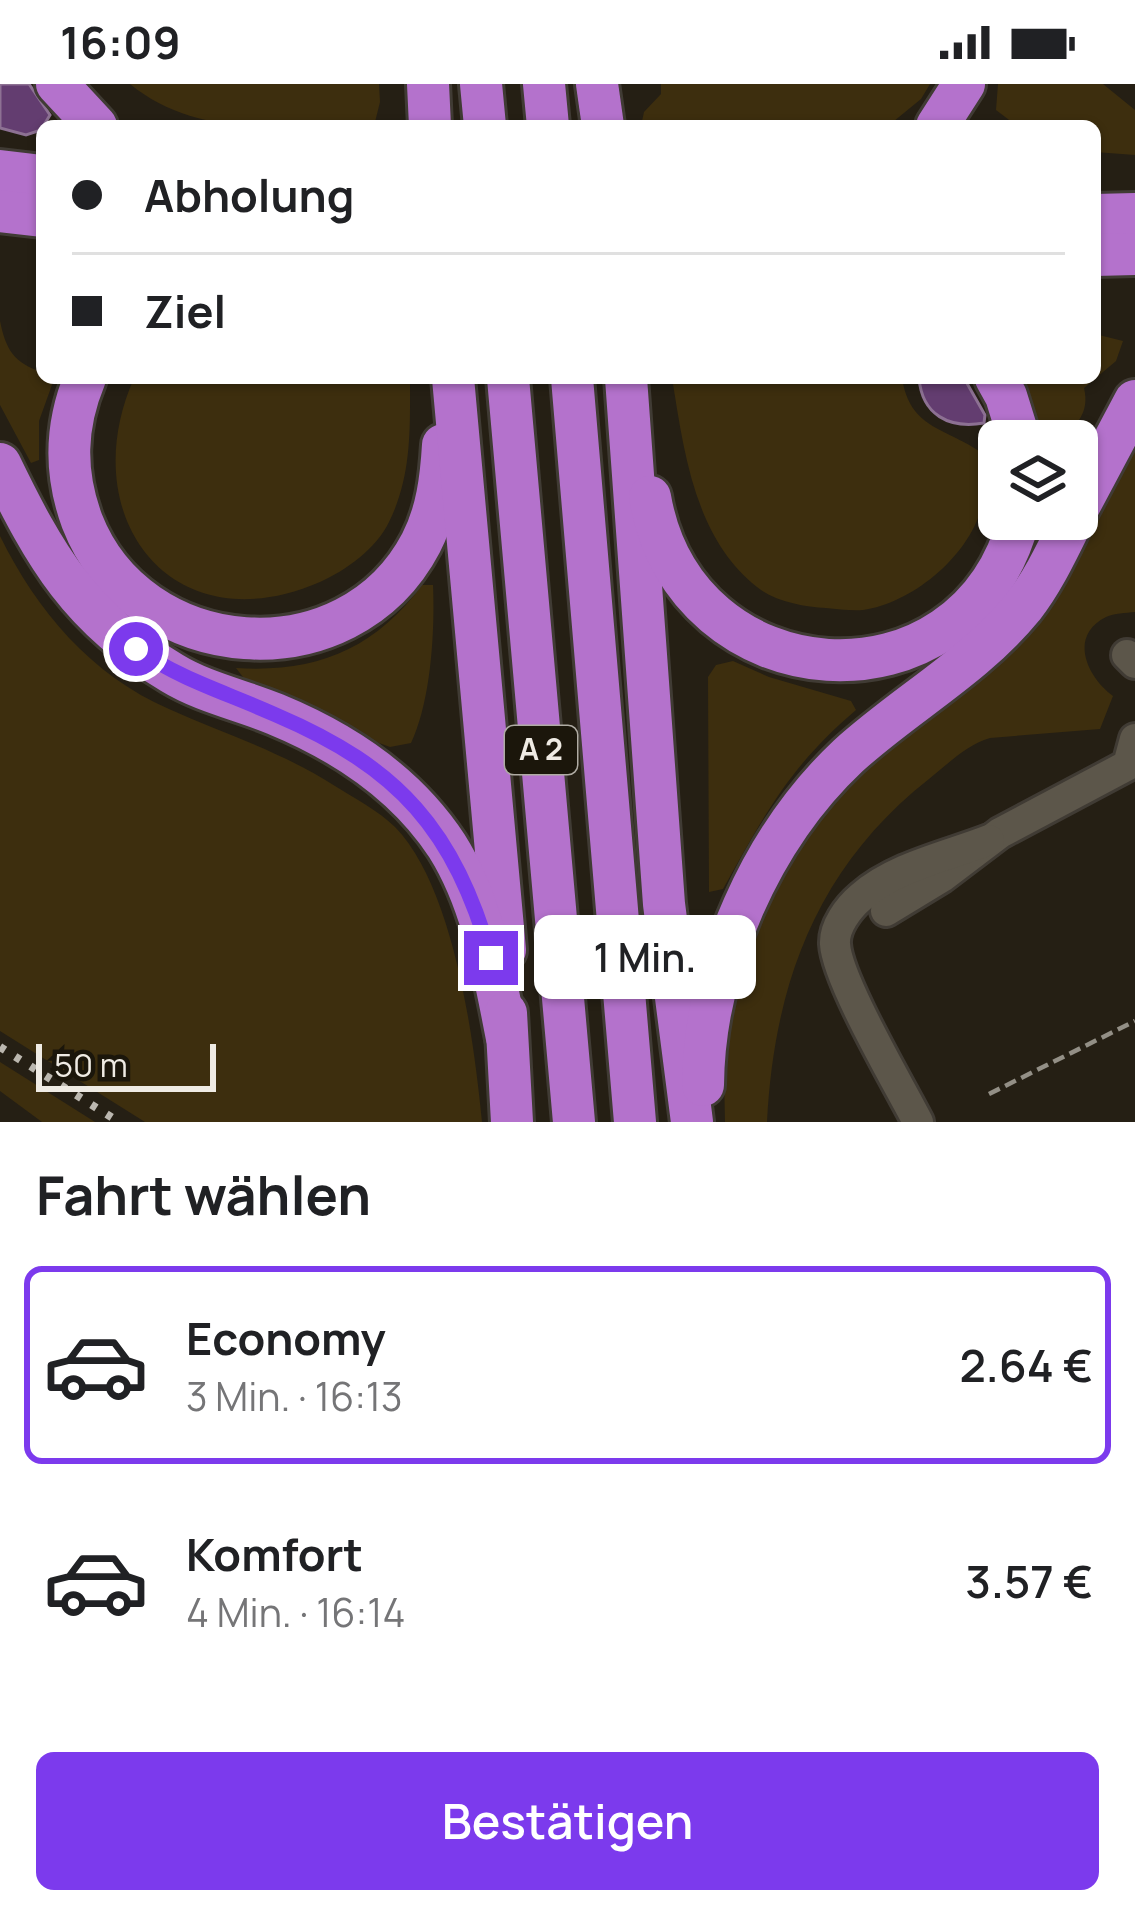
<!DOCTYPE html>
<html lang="de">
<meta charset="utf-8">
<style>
body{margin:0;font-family:Manrope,sans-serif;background:#f2f2f2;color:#202124;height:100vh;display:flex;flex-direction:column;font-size:45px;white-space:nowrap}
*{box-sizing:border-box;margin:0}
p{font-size:39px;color:#757577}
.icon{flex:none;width:66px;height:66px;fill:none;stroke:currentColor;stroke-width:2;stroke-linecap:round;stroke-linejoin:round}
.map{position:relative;height:1038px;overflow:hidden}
.panel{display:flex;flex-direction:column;background:#fff;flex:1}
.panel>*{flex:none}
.hud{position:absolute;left:36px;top:36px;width:1065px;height:264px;border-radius:18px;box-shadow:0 3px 9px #0004;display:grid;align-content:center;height:264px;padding:0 36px;background:#fff}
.buttons{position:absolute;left:978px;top:336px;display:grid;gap:24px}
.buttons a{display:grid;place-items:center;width:120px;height:120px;border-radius:18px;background:#fff;box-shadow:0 3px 9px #0004;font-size:60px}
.scale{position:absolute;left:36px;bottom:30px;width:180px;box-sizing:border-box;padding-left:12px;border:6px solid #efebe4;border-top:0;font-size:33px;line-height:42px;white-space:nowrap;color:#efebe4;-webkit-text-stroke:9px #1b160b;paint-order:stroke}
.end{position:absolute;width:54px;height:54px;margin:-27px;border:15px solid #7c3aed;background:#fff;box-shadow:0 0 0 6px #fff}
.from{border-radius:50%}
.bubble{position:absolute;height:84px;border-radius:18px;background:#fff;box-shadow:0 3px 9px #0004;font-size:39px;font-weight:600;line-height:84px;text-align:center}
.hud b{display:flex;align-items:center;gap:42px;height:114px;font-size:45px}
.hud b+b{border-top:3px solid #e0e0e0}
.hud i{width:30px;height:30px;background:#202124}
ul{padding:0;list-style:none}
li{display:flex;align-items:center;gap:36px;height:198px;margin:0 24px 18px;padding:0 12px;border:6px solid transparent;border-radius:18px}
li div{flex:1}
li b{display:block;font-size:45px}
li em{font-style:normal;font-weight:600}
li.selected{border-color:#7c3aed}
li>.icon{width:108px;height:108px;stroke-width:1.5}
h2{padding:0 36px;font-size:54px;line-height:144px}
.primary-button{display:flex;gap:24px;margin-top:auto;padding:24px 36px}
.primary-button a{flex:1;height:138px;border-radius:18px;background:#7c3aed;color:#fff;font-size:48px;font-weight:600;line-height:138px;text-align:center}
.status{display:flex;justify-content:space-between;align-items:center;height:84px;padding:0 60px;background:#fff;direction:ltr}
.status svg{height:33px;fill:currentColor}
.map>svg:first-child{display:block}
.green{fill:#3d2e0e}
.water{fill:#633d70;stroke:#8d7193;stroke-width:3}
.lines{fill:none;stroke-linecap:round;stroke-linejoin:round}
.minor-casing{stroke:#403b34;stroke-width:36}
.highway-casing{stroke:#403b34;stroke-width:48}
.path{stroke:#938f86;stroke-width:4.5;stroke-dasharray:12 6;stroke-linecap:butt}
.minor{stroke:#5c564a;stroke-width:30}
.highway{stroke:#b472cc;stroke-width:42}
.rail{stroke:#bbb7af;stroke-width:8;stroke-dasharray:6 12;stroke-linecap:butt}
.route{stroke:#7c3aed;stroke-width:15}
.labels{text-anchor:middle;stroke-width:10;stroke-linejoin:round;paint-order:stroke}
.shield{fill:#1b160b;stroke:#afaba3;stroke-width:3}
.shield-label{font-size:30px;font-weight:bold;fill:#efebe4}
</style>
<div class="status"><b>16:09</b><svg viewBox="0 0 49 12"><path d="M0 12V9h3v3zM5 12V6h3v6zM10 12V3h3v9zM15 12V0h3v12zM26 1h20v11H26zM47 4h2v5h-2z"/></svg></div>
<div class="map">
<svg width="1135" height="1038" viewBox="0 0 1135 1038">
<rect width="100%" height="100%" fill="#251f14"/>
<!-- green -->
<g class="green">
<path d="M 130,0 L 379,0 L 380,18 L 374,42 C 291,42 198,56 130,0 Z"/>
<polygon points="661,0 930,0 921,15 888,42 641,42 644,28 661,10"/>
<polygon points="998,0 1103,0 1135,26 1135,71 1095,68 1095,42 1017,42 996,26"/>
<path d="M 0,237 C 6,266 14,279 42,288 L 42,294 L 51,294 L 53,298 L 39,337 L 39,376 L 31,379 L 0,321 Z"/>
<path d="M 1095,250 L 1123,257 L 1116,277 L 1084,304 C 1090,330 1076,338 1064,357 L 1040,357 L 1029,316 L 1017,294 L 1095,294 Z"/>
<path d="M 134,294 L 410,294 C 410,344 412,392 389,438 C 377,464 345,487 320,498 C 171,563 73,432 134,294 Z"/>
<path d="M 672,294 L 902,294 C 910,344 943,343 979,367 C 981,375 985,385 985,394 C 989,456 920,518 863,526 C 851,527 838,525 826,524 C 804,523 774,517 757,503 C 694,453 684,367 672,294 Z"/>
<path d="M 1135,347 L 1135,528 C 1126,529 1114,529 1106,533 C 1068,552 1087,593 1113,612 L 1100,645 L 990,654 C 966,661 948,680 929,695 C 817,783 774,900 767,1038 L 725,1038 L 724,990 L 731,933 L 742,880 L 779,787 L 847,694 L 921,633 Z"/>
<path d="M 0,452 C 37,527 91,591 169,625 C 225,650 282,668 335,702 C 354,714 379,727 395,743 C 454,803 474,956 482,1038 L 145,1038 L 0,947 Z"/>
<path d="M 422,501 L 433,501 C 435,547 431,617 411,659 L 390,663 L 371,656 L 336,633 L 246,597 L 236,584 C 315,589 374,566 422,501 Z"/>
<path d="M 733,577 L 769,593 L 851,617 L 856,626 C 789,683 765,730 723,805 L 709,808 L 708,593 L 716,581 Z"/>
<polygon points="0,978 95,1038 42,1038 0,1007"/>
</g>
<!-- water -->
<g class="water">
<polygon points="0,0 29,0 50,31 41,46 26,51 0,44"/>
<path d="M 919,294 L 964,294 L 985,331 L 984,339 C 949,345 922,331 919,294 Z"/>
</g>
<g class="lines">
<!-- minor casing -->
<g class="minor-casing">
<g id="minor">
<polyline points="1127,571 1135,579"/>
<polyline points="886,827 942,793 1000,749 1128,681 1135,655"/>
<path d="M 918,1038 C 899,1001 837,896 835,860 C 834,843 848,824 861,813 C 895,783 948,772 989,756"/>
</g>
</g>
<!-- highway casing -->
<g class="highway-casing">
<g id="highway">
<polyline points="57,0 96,42"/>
<polyline points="428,0 430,42"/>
<polyline points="481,0 485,42"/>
<polyline points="544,0 548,42"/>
<polyline points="597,0 603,42"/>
<polyline points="937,42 964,0"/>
<polyline points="0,87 42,92"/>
<polyline points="0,127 42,132"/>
<polyline points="1095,131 1135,130"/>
<polyline points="1095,171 1135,170"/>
<path d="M 85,294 C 65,342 64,388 82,437 C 138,581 348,598 421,459 C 437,428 441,395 443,361"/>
<polyline points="453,294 505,866"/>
<polyline points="508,294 574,1038"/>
<polyline points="572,294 635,1038"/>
<polyline points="626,294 664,820 692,1038"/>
<polyline points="996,294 1006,312 1020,357"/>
<path d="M 0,380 C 45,473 80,534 172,589 C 203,608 241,616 275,630 C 343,658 405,698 447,762 C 483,819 494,889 507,954"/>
<path d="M 650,413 C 685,617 966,636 1019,435"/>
<polyline points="1077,426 1135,317"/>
<polyline points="506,929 512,1038"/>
<path d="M 703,1001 C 704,882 762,753 848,672 C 905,620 974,583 1023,523 C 1044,496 1058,465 1073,435"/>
</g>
</g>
<!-- path -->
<polyline class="path" points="989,1010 1135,937"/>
<!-- minor -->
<use href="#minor" class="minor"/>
<!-- highway -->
<use href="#highway" class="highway"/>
<!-- rail -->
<polyline class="rail" points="0,963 119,1038"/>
</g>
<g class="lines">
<!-- route -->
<path class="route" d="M 136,565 C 184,597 225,608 276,631 C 400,684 454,746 491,874"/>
</g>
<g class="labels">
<!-- shield labels -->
<rect class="shield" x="505" y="642" width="72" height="48" rx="9"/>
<g class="shield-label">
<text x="541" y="676">A 2</text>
</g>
</g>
</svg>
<div class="buttons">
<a><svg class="icon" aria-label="layers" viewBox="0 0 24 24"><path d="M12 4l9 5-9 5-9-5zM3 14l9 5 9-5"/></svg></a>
</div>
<div class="scale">50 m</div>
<i class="end from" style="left:136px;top:565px"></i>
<i class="end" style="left:491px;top:874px"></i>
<div class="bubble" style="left:534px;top:831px;width:222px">1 Min.</div>
<div class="hud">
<b><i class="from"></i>Abholung</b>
<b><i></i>Ziel</b>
</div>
</div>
<section class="panel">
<h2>Fahrt wählen</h2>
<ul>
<li class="selected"><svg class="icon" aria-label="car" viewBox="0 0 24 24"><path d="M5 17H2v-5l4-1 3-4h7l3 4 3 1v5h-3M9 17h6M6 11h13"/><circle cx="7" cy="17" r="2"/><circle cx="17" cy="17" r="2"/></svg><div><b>Economy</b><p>3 Min. · 16:13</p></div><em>2.64 €</em></li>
<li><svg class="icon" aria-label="car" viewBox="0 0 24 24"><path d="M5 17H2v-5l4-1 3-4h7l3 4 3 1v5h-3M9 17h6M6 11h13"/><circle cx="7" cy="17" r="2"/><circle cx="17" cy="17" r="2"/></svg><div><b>Komfort</b><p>4 Min. · 16:14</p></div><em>3.57 €</em></li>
</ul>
<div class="primary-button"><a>Bestätigen</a></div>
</section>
